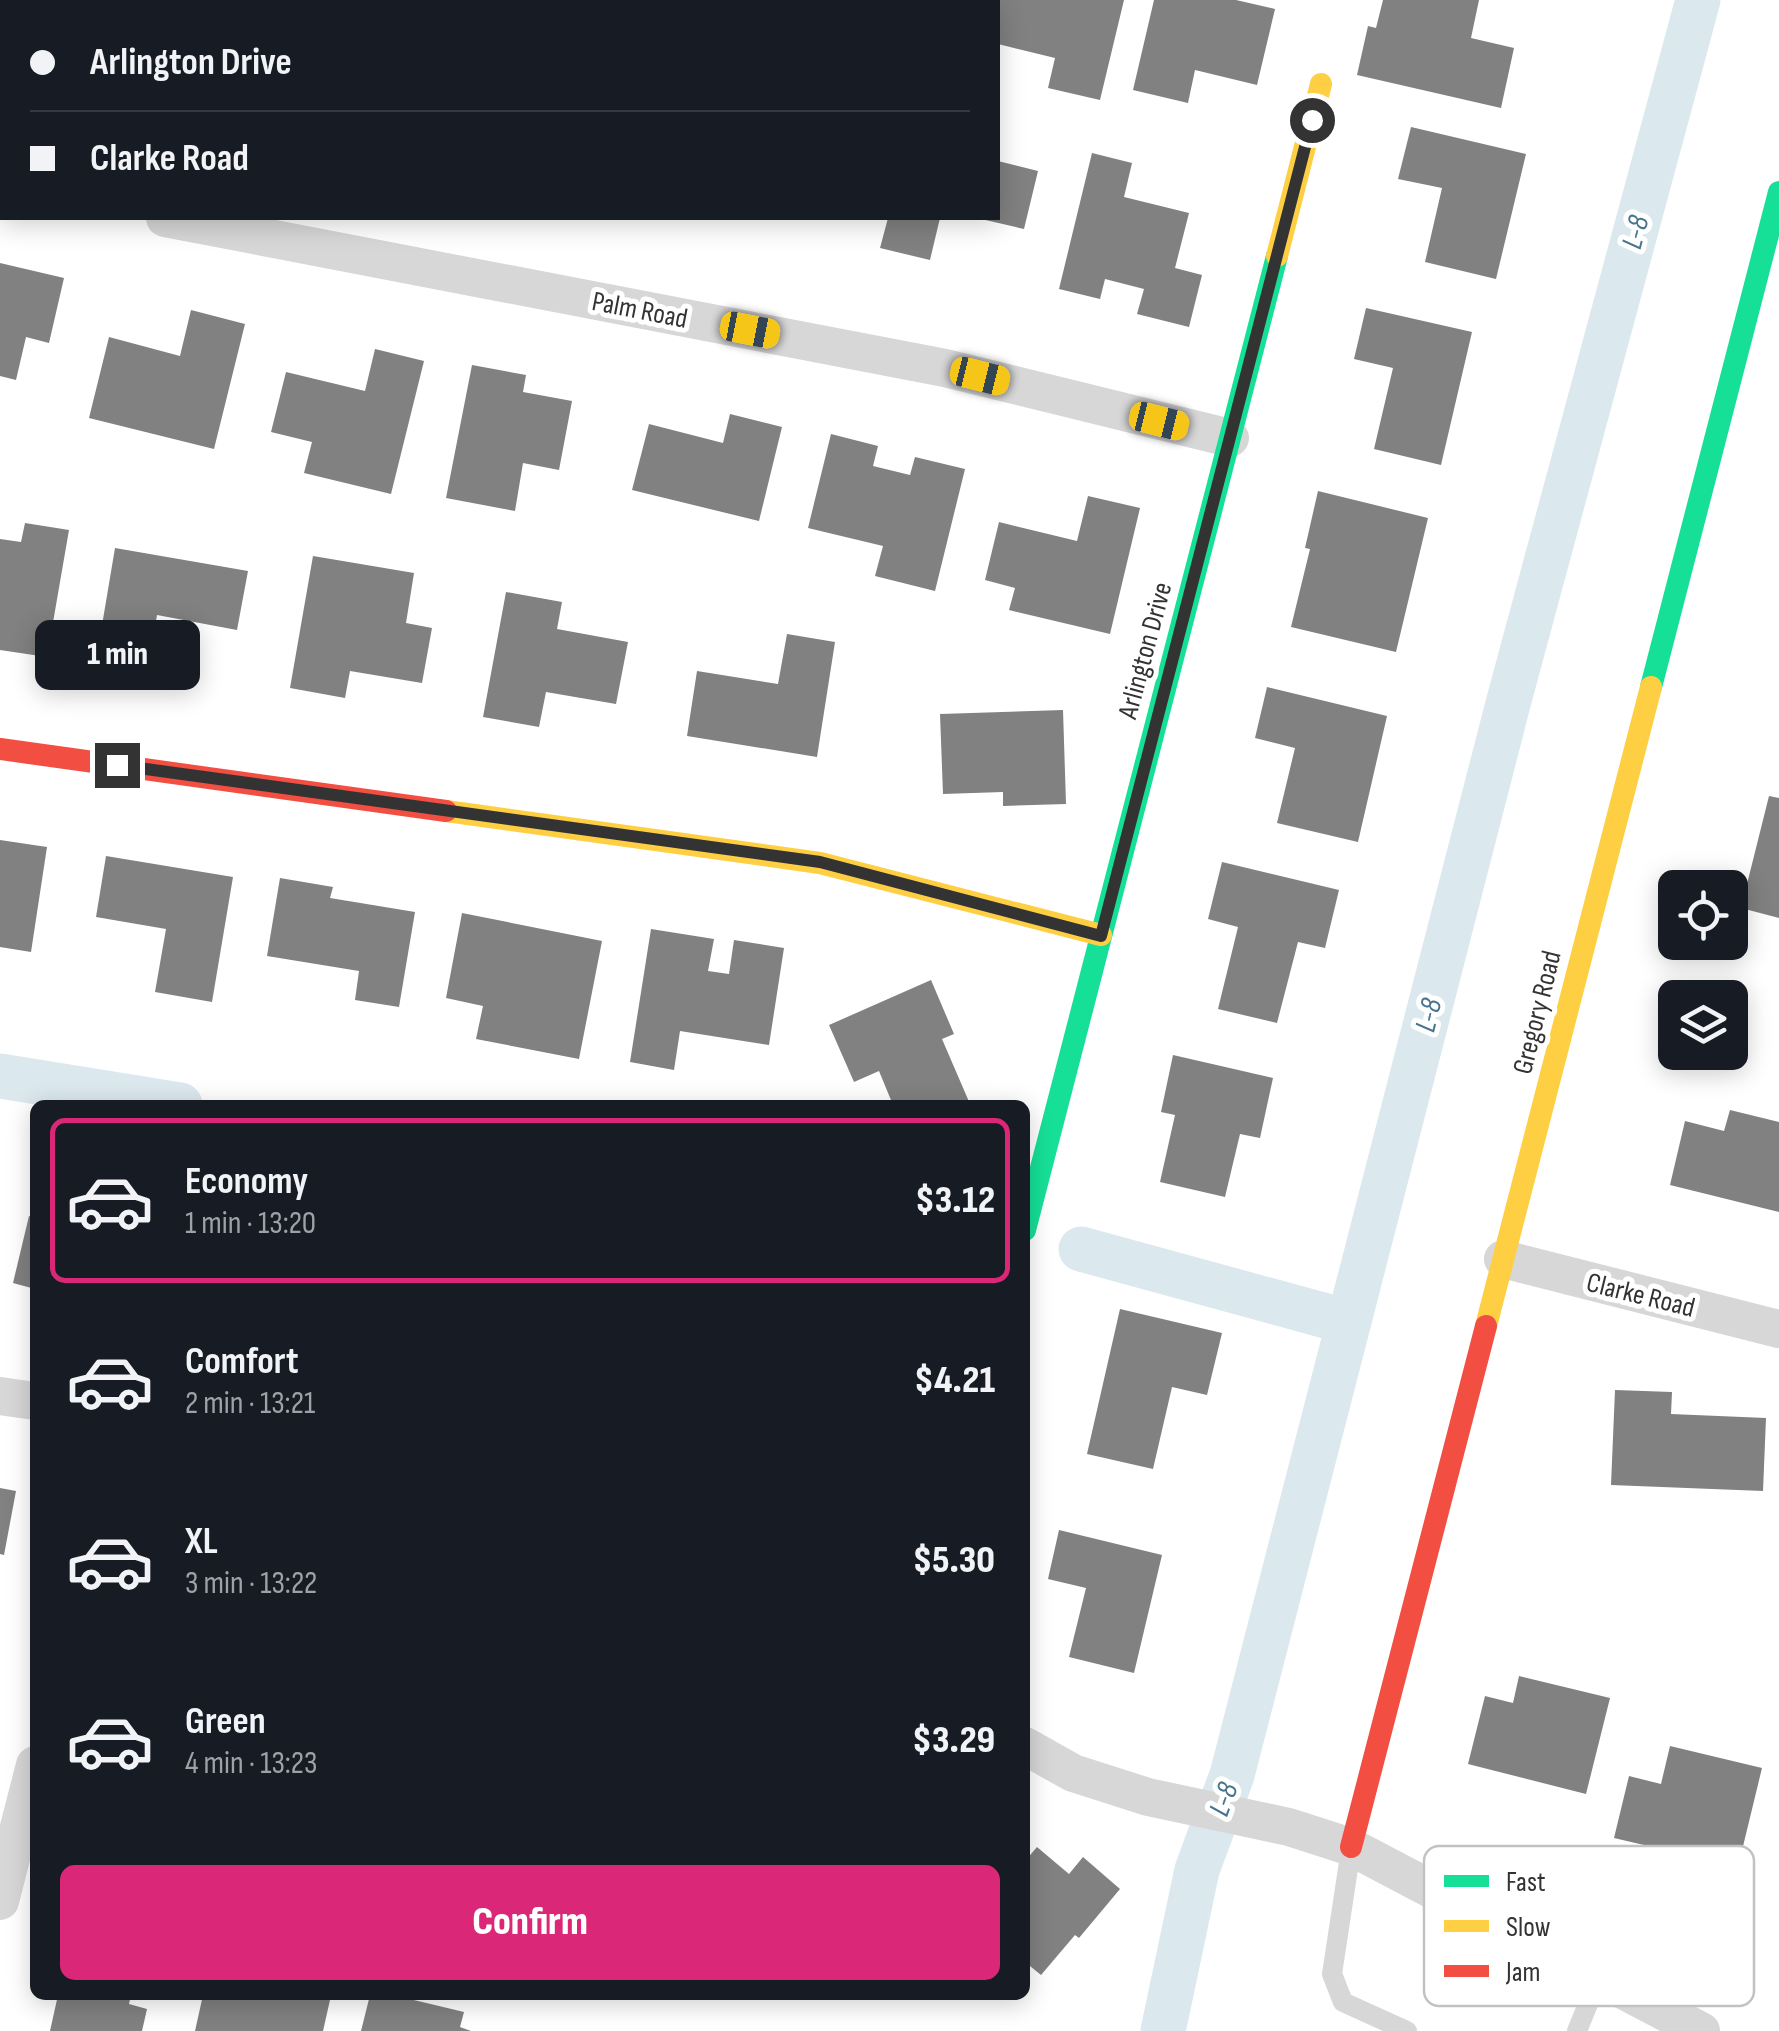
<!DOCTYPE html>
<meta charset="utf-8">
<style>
body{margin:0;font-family:"Sofia Sans Condensed",sans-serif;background:#242831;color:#f1f3f6;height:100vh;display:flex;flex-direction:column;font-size:38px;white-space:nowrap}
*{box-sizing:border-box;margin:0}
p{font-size:32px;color:#9ea1a6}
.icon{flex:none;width:55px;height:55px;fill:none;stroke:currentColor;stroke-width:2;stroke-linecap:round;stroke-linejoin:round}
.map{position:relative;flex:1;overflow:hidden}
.panel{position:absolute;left:30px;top:1100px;width:1000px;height:900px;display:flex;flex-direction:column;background:#171b24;border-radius:15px;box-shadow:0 5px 25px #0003}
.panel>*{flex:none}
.banner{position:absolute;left:0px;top:0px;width:1000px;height:220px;box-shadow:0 5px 25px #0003;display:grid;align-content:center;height:220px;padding:0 30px;background:#171b24}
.buttons{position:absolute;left:1658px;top:870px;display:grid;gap:20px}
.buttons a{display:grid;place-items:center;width:90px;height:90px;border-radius:15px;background:#171b24;box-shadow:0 5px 25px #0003;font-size:50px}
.end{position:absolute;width:45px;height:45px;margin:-22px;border:12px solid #333;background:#fff;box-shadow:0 0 0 5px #fff}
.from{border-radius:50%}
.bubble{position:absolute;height:70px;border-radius:15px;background:#171b24;box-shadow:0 5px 25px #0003;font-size:32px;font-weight:800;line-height:70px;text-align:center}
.car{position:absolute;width:30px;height:60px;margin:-30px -15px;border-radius:12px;box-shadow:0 0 8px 2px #0007;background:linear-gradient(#f5c518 24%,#345 0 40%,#f5c518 0 76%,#345 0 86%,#f5c518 0)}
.banner b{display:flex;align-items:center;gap:35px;height:95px;font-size:38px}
.banner b+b{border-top:2px solid #363941}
.banner i{width:25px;height:25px;background:#f1f3f6}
ul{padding:18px 0 0;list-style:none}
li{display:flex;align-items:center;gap:30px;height:165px;margin:0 20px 15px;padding:0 10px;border:5px solid transparent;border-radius:15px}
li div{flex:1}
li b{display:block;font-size:38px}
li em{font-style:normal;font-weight:800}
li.selected{border-color:#db2777}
li>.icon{width:90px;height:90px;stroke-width:1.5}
.cta{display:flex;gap:20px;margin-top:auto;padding:20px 30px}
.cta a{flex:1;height:115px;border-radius:15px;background:#db2777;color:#fff;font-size:40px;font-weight:800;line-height:115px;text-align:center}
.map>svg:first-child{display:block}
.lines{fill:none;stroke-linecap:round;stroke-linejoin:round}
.canal{stroke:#dbe8ee;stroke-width:45}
.building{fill:#818181}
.lane{stroke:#d7d7d7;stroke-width:20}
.street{stroke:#d7d7d7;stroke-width:38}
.fast{stroke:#16e098;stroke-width:22}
.slow{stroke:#ffcf43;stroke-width:22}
.jam{stroke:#f24e42;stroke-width:22}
.route{stroke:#333;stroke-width:12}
.labels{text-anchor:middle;stroke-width:10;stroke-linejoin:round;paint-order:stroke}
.street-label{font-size:28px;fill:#333;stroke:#fff}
.water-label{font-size:30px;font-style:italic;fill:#48748e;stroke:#fff}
.key{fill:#fff;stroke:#c2c2c2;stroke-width:2.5}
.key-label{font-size:28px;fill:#333}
</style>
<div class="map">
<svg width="1779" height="2031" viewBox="0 0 1779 2031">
<rect width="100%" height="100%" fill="#fff"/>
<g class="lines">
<!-- canal -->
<g class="canal">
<polyline points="0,1076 180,1105"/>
<polyline points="1081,1249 1348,1322"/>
<polyline points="1163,2031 1197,1870 1232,1775 1509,700 1698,0"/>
</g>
</g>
<!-- building -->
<g class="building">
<polygon points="998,0 1124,0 1100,100 1048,88 1055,58 998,44"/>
<polygon points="1154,0 1236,0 1275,9 1257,85 1195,70 1188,103 1133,90"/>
<polygon points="1383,0 1479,0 1471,38 1514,48 1501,108 1357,75 1368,26 1376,28"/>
<polygon points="1411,127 1526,154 1496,279 1425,262 1442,188 1398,179"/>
<polygon points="1092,153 1132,163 1124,197 1189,213 1175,268 1202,275 1189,327 1137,314 1144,289 1105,279 1100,299 1059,289"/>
<polygon points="998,161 1038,171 1024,229 981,219 998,218"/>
<polygon points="888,218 940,218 930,260 880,248"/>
<polygon points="0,263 64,278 49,343 26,337 16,380 0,376"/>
<polygon points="1366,308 1472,332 1441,465 1374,449 1393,368 1354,359"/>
<polygon points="191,310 245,324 214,449 89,418 109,337 180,356"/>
<polygon points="375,349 424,361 391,494 304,473 312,442 271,432 286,372 365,391"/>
<polygon points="472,365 526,375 523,392 572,401 559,470 523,463 515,511 446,498"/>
<polygon points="730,414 782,427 759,521 632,490 649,424 723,443"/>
<polygon points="831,434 878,446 873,466 910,475 915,457 965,469 935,591 875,576 883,546 808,528"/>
<polygon points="1318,491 1428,518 1396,652 1291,627 1310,549 1305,548"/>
<polygon points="1088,496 1140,508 1110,634 1009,610 1015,588 985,580 999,522 1077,541"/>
<polygon points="25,523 69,530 47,657 0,650 0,539 21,542"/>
<polygon points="115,548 248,571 237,630 157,615 148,670 96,661"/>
<polygon points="313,556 414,573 406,623 432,628 422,683 350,671 345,698 290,688"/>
<polygon points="506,592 562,602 557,629 628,642 616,704 546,692 539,727 483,717"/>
<polygon points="787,634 835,642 817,757 687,736 697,671 778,684"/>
<polygon points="1267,687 1387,716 1358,842 1277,823 1295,748 1255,738"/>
<polygon points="1063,710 1066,804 1003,806 1003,792 943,794 940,714"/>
<polygon points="1769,796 1779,798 1779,918 1741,908"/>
<polygon points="0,840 47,847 31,952 0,947"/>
<polygon points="106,856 233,877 212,1002 155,992 166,929 96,917"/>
<polygon points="1222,862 1339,890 1325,948 1298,942 1277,1023 1218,1009 1238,927 1208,919"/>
<polygon points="280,878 333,887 330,898 415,912 399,1007 355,1000 359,971 267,956"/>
<polygon points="462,913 602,941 579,1059 476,1039 483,1006 446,998"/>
<polygon points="651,929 714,939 708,971 729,974 734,940 784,948 769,1045 680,1031 674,1070 630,1062"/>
<polygon points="931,980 954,1034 942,1039 970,1104 893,1105 879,1071 854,1082 829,1025"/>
<polygon points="1173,1055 1273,1078 1260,1138 1240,1134 1225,1197 1160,1182 1175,1115 1161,1112"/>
<polygon points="1730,1110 1779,1122 1779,1212 1670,1185 1685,1121 1724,1131"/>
<polygon points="29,1216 35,1218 35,1289 13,1283"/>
<polygon points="1120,1309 1222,1333 1207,1395 1172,1387 1153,1469 1087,1454"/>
<polygon points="1615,1390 1672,1392 1671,1414 1766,1418 1763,1491 1611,1485"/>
<polygon points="0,1488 16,1491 4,1555 0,1554"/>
<polygon points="1059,1530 1162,1555 1134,1673 1069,1657 1086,1588 1048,1579"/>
<polygon points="1519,1676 1610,1698 1586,1794 1468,1764 1485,1696 1513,1703"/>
<polygon points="1670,1746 1762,1768 1738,1867 1614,1838 1629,1776 1661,1784"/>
<polygon points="1037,1847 1069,1874 1083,1857 1120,1889 1079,1938 1075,1935 1041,1975 1025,1962 1025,1861"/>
<polygon points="58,1995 131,1995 129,2004 147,2009 142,2031 50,2031"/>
<polygon points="203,1995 309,1995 330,2000 323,2031 195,2031"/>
<polygon points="370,1995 393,1995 464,2012 460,2027 471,2031 361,2031"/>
</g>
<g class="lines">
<!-- lane -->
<g class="lane">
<polyline points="1351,1849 1332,1974 1343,2002 1407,2031"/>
<polyline points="1577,2031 1599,1977"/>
</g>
<!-- street -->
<g class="street">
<polyline points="0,159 2,160"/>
<polyline points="165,218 945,368 1230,438"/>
<polyline points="1503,1259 1779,1329"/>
<polyline points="0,1396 35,1401"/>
<polyline points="1025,1746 1073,1773 1148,1797 1289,1827 1351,1847 1701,2031"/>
<polyline points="0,1901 35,1765"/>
</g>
<!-- fast -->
<g class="fast">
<polyline points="1651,687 1779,192"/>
<polyline points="1025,1230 1277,256"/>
</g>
<!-- slow -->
<g class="slow">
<polyline points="1277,256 1321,84"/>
<polyline points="446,811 820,863 1101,935"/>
<polyline points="1486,1326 1651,687"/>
</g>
<!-- jam -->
<g class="jam">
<polyline points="0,749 446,811"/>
<polyline points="1351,1847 1486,1326"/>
</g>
</g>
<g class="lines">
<!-- route -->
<polyline class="route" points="117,765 820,862 1101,936 1312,120"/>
</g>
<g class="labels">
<!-- street labels -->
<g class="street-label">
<text transform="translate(640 309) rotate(11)" y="10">Palm Road</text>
<text transform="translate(1144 650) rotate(-75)" y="10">Arlington Drive</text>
<text transform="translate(1536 1012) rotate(-76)" y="10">Gregory Road</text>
<text transform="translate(1641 1294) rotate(14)" y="10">Clarke Road</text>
</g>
<!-- water labels -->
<g class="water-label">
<text transform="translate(1635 232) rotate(-75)" y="10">L-8</text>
<text transform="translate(1428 1015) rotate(-76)" y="10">L-8</text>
<text transform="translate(1223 1799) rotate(-70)" y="10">L-8</text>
</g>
</g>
<!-- legend -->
<rect x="1424" y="1846" width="330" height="160" rx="15" class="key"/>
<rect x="1444" y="1875" width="45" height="12" fill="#16e098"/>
<rect x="1444" y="1920" width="45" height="12" fill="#ffcf43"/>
<rect x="1444" y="1965" width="45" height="12" fill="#f24e42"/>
<g class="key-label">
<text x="1506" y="1891">Fast</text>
<text x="1506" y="1936">Slow</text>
<text x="1506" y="1981">Jam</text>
</g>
</svg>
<div class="buttons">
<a><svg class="icon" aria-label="locate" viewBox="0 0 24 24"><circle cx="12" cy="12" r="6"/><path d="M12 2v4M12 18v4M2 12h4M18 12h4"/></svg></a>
<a><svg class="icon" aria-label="layers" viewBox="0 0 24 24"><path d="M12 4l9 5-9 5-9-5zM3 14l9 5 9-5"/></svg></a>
</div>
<i class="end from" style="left:1312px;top:120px"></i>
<i class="end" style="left:117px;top:765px"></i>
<div class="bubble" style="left:35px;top:620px;width:165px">1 min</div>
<i class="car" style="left:750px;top:330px;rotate:101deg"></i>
<i class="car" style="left:980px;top:376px;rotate:104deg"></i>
<i class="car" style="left:1159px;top:421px;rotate:104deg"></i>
<div class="banner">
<b><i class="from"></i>Arlington Drive</b>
<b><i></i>Clarke Road</b>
</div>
<section class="panel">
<ul>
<li class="selected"><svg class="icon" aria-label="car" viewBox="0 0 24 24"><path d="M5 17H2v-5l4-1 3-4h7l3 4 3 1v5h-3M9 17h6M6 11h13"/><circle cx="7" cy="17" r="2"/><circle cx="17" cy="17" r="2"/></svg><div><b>Economy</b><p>1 min · 13:20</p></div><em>$3.12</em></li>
<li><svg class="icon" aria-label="car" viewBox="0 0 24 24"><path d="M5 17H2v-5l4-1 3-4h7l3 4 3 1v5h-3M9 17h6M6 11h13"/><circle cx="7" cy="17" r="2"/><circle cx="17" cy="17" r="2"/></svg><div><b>Comfort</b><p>2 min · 13:21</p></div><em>$4.21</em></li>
<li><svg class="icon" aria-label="car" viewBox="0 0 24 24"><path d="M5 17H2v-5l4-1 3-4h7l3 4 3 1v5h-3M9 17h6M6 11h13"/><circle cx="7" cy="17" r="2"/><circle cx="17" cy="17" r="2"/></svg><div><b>XL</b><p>3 min · 13:22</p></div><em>$5.30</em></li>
<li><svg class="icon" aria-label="car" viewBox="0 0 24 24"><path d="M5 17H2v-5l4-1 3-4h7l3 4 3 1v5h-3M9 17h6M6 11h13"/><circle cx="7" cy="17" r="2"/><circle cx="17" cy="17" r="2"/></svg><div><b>Green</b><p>4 min · 13:23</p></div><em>$3.29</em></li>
</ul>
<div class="cta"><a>Confirm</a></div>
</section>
</div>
